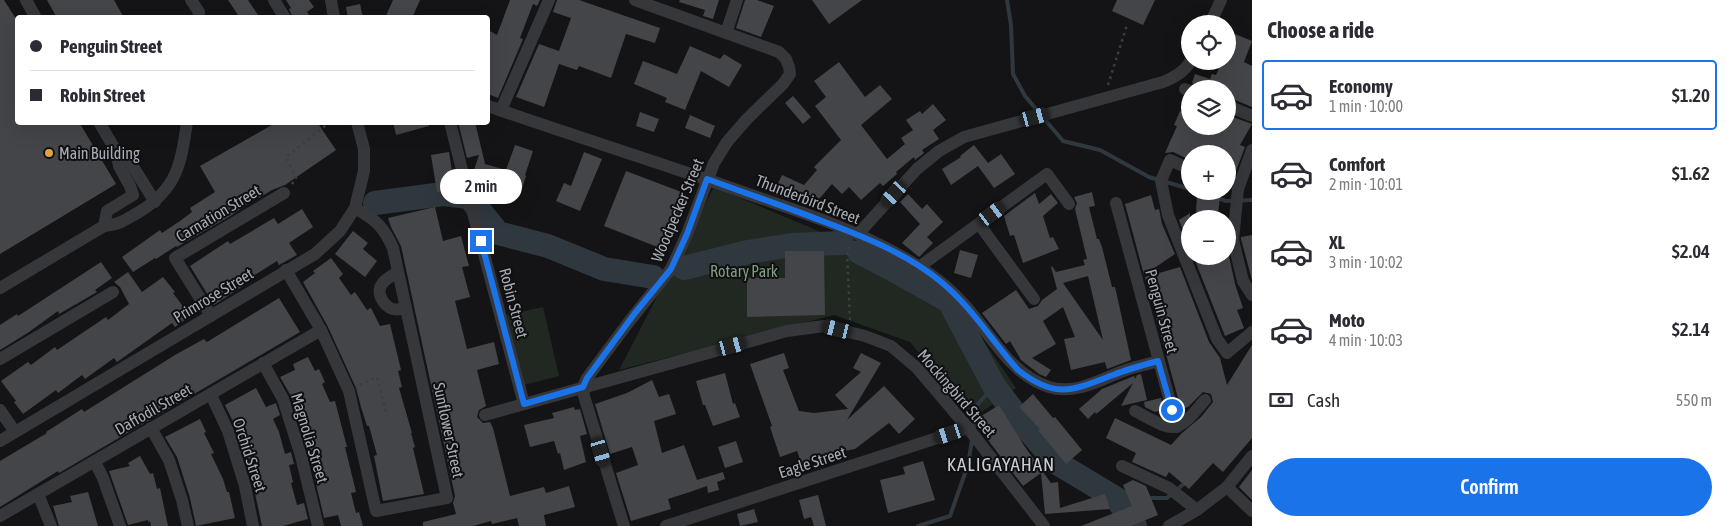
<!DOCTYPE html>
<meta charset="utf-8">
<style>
body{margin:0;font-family:"Asap Condensed",sans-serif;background:#f2f2f3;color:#2b2b33;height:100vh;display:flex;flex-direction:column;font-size:19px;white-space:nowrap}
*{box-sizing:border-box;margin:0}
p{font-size:16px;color:#7c7c81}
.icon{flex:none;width:28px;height:28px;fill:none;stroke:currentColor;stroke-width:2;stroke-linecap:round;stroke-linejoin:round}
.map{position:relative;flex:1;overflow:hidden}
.drawer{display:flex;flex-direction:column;background:#fff;width:475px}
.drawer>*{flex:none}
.top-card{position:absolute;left:15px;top:15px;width:475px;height:110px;border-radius:5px;box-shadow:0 5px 20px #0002;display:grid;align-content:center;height:110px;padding:0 15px;background:#fff}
.fabs{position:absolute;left:1181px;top:15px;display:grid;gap:10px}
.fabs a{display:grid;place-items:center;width:55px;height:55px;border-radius:50%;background:#fff;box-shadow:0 5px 20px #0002;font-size:25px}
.end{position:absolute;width:22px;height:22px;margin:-11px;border:6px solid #1a73e8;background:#fff;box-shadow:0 0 0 2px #fff}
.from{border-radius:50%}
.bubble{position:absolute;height:35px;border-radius:18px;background:#fff;box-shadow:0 5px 20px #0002;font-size:16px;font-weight:600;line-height:35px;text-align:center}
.car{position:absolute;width:15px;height:30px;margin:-15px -8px;border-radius:6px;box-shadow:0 0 4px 1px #0007;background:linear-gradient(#222 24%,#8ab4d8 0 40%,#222 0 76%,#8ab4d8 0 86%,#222 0)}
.top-card b{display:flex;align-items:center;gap:18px;height:48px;font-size:19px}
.top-card b+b{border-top:1px solid #e1e1e2}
.top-card i{width:12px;height:12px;background:#2b2b33}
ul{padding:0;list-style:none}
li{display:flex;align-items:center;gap:15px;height:70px;margin:0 10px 8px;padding:0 5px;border:2px solid transparent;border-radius:5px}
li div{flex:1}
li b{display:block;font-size:19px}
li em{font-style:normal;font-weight:600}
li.selected{border-color:#1a73e8}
li>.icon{width:45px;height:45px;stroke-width:1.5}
h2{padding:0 15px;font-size:22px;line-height:60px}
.pay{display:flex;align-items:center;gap:12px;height:55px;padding:0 15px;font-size:19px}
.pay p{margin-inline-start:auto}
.button{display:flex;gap:10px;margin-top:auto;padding:10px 15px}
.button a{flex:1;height:58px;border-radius:30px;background:#1a73e8;color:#fff;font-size:20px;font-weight:600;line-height:58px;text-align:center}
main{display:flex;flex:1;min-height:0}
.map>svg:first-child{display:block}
.green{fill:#212821}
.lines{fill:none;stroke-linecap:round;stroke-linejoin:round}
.stream{stroke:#2f383e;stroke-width:4}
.river{stroke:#2f383e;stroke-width:24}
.building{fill:#434549;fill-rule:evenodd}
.path{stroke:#3c3e41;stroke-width:2.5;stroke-dasharray:2.5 4;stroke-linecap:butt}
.minor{stroke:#36373b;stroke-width:12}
.route{stroke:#1a73e8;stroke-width:6}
.poi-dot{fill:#e2a240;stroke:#0f0f11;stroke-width:2}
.labels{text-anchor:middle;stroke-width:4;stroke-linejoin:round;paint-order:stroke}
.poi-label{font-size:16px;fill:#a7acb5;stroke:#0f0f11;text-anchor:start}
.street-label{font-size:16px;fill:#a7acb5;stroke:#0f0f11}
.park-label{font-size:16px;fill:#809e80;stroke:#0f0f11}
.quarter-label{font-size:19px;letter-spacing:1px;fill:#c8cbd1;stroke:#0f0f11}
</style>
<main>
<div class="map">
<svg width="1252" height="526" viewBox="0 0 1252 526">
<rect width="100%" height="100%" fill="#141416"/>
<!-- green -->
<g class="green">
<polygon points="714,187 926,276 969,320 1016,388 973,418 910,342 834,315 619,370"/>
<polygon points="543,307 559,376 524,385 507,315"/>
</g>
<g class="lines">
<!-- stream -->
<g class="stream">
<polyline points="1007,0 1011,25 1013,74 1025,96 1063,141 1100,150 1149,177 1190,189"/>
<polyline points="1197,191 1226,201 1252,200"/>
<polyline points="973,431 977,405 994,386"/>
<polyline points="1147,498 1167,498 1186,482"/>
<polyline points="1117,499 1132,499"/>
<polyline points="918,526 950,516 968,465 972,440"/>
</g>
<!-- river -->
<g class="river">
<polyline points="375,203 443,194 469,197 498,233 548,246 604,269 653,277"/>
<polyline points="859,252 890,268 949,301 994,386 1023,424 1057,463 1117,499 1135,526"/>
<polyline points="684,268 748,252 792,245 842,243"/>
</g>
</g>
<!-- building -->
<g class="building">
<polygon points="0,0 4,0 18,22 18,122 79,122 116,184 0,254"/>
<polygon points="47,0 114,0 124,18 57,18"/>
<polygon points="228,0 248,0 260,18 240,18"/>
<polygon points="286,0 309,0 314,7 307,12 311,18 293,18 289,9 291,8"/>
<polygon points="393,0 420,0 412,18 385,18"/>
<polygon points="510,0 540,0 537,6 533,4 520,38 523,39 498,98 488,94 488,30 497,35"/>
<polygon points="557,0 579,0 660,28 655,43 626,34 611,78 579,66 577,70 559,64 544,107 516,97 539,44 559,51 571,18 553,12"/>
<polygon points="680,0 719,0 713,19 703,16 705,10 679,2"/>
<polygon points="745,0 757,0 774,6 761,37 736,28"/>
<polygon points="812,0 862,0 829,24"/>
<polygon points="1117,0 1155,0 1143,25 1112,11"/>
<polygon points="360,4 363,18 348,18 346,7"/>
<polygon points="1235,34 1252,41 1244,62 1252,66 1252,107 1228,97 1228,89 1203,89 1192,83 1195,74 1210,79 1212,74 1216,75 1222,61 1228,61 1228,50"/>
<polygon points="690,46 720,59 724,54 742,65 729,87 701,71 685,110 665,102 667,98 634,84 643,61 677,74"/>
<polygon points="839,62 865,97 880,85 892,99 861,125 887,159 905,144 901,138 913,130 906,120 920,111 922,114 933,104 946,120 933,130 939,139 922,150 924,153 915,160 914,157 896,172 897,174 883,186 880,183 861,200 849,187 842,194 832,184 819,199 814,194 806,205 773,194 782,175 804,185 817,170 814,167 841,140 815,106 826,97 814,81"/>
<polygon points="793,96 811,117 803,124 785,103"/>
<polygon points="1180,111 1190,116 1190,126 1228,126 1233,117 1252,124 1240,145 1245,147 1233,179 1228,176 1228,154 1190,154 1190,160 1173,152 1165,153 1177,126 1174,125"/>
<polygon points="640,112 659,119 654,132 636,126"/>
<polygon points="690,115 715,126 710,138 685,128"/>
<polygon points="277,122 317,122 336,150 285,185 272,190 259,198 258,196 232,215 177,247 176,246 156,259 155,258 133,272 122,257 160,230 162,233 180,221 192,212 190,208 215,192 200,166"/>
<polygon points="393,122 428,122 429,126 396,135"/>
<polygon points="458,122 475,122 485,164 506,170 515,145 533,151 525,175 526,176 522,189 493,181 488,194 475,189 472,176 479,155 467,158"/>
<polygon points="974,145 988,163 1001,154 1015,174 994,188 978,166 951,185 942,169 961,157 960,156"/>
<polygon points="449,152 455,189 437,192 431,155"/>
<polygon points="584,152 602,159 580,211 556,201 564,183 571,186"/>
<polygon points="626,171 684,193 679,204 683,206 665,250 604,226"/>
<path d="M 1092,192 L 1095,206 L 1089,207 L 1097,239 L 1099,239 L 1102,247 L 1112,287 L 1115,287 L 1118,300 L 1131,360 L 1107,369 L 1105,362 L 1071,370 L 1064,339 L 1075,337 L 1063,307 L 1043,321 L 1056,344 L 1032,358 L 1051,370 L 1046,377 L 1039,374 L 1021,360 L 1010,341 L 1006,344 L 982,313 L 1016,290 L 1029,309 L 1038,306 L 1042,300 L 1057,289 L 1051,267 L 1052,266 L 1056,272 L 1085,265 L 1083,260 L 1087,259 L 1075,209 L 1077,203 L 1074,197 ZM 1088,276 L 1103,340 L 1063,283 Z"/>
<polygon points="1035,193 1039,204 1051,194 1058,203 1043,216 1050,238 1053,237 1059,249 1023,263 1014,235 1010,236 1004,216"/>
<polygon points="908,194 922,209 927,204 943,222 927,237 933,243 919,257 902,243 920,224 900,202"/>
<polygon points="1197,194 1220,197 1218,214 1196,212"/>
<polygon points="1151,195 1155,210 1159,209 1162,224 1175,254 1144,275 1125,204"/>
<polygon points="435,207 443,241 461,236 469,266 462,267 470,297 455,301 467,349 494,342 499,364 477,370 486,406 479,410 477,417 483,423 490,422 493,428 510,496 544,487 546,493 569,486 575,507 544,515 546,526 519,526 517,518 492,524 491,521 473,526 423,526 423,522 456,514 453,503 455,496 401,246 391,227 388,218"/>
<polygon points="302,209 313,227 289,243 297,255 279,265 277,261 242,283 243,286 214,305 190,266 228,241 230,244 274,218 278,224"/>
<polygon points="1190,213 1190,243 1188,244 1179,220"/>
<polygon points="353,231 368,243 363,249 377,261 365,277 335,254"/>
<polygon points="1252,235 1252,280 1241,239 1241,237"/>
<polygon points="960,250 978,255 971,278 954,273"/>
<polygon points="785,251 824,251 825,315 747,317 747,278 785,278"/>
<polygon points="1221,256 1229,256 1235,284 1243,308 1237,310 1244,328 1225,336 1196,263"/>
<polygon points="331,258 343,274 339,278 351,295 355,292 367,310 371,308 380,326 390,324 401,370 398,371 402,387 399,388 412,433 411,433 415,447 413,448 424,494 383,501 374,456 377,455 369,426 367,426 361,407 356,388 328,327 303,282 315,273 313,271"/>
<polygon points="101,262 112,278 95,290 97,292 59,314 58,311 29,332 0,350 0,325 17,314 18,316"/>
<polygon points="1180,267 1209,342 1220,358 1227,385 1252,345 1252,438 1223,472 1213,463 1189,489 1169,472 1166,477 1132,462 1136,453 1106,438 1115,418 1171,445 1182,433 1201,417 1213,402 1211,394 1203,392 1188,407 1181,409 1145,277"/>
<polygon points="128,272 142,292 163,277 175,292 173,293 190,316 175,327 172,323 117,362 114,358 85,379 82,375 58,393 56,390 23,414 14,402 16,401 1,381 28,362 31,365 55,347 57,350 106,317 108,320 129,304 120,287 114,282"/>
<polygon points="279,298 300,332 59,473 58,471 0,507 0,461 47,433 46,432 82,409 84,412 175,355 204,339 207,342"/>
<polygon points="784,353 789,368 783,370 799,411 814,413 848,409 835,395 861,372 853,368 861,353 881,363 847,420 884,386 915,419 899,434 889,423 855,449 829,454 829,458 801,462 797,451 780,457 770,427 772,426 750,364"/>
<polygon points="308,357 315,371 319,369 325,382 322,384 330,402 335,401 347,447 345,447 356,492 351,493 356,513 359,512 363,526 341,526 338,515 324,518 309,454 291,396 280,377 295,370 293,364"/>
<polygon points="725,373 733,404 735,403 740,417 713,426 705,405 703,405 696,381"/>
<polygon points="1141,374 1147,400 1121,406 1133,383 1101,410 1096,414 1095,412 1088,419 1079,409 1102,389 1134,376 1135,379 1137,375"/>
<polygon points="652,380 659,397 669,394 676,414 654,421 662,453 684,445 697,480 723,472 725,479 717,482 719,490 708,493 707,486 690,492 668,499 671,509 631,521 616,473 638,465 632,447 610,454 595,404 627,393"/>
<polygon points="256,388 266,407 276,403 280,415 273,419 279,432 285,454 291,452 294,464 289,465 293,482 291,483 297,505 304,503 308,519 283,526 262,526 253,484 236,428 225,405"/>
<polygon points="1033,394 1053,418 1055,417 1082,450 1066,464 1038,430 1040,429 1019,407"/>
<polygon points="1161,398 1164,410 1155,412 1145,407 1144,402"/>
<polygon points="999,405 1025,447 1051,483 1058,482 1060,508 1105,494 1110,509 1045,514 1041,473 1023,486 991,444 975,420"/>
<polygon points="574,407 575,410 580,409 587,434 580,436 586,462 564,470 560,453 558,454 554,441 530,447 524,425 554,418 552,413"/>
<polygon points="200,419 206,432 204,433 214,453 211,454 223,479 227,492 229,492 235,518 196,526 190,498 177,457 165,437"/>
<polygon points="736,441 743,462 725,468 718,447"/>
<polygon points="140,456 150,474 153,473 157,489 160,488 168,526 151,526 150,521 148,522 148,520 128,525 109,471 130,466 128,463"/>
<polygon points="923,461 935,500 888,513 880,480 905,474 903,467"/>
<polygon points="1252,470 1252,500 1239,487"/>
<polygon points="1133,480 1146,486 1158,515 1131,526 1081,526 1132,506 1123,485"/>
<polygon points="88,492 98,526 59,526 53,506 72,502 70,496"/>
<polygon points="818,495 826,526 814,526 811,517 804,519 799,500"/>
<polygon points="754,509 758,522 740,526 737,514"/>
</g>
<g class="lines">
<!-- path -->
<g class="path">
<polyline points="1108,85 1127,25"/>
<polyline points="292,184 296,178 286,157 330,122"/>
<polyline points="850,320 847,250 851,245"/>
<polyline points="360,385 377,377 387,416"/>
</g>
<!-- minor -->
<g class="minor">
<polyline points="26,0 36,18"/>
<polyline points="191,0 199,12 198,18"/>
<polyline points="274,0 285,18"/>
<polyline points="331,0 334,18"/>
<polyline points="1210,24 1221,0"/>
<polyline points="726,33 737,0"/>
<polyline points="1185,89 1190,91"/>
<path d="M 488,106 C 576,137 665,164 754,196 C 801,212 850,228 894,252 C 919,266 942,280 961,301 C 989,330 1008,374 1049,387 C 1077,396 1104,377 1129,369 C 1138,366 1149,364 1158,361"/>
<polyline points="1228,106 1252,116"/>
<polyline points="501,110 549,0"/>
<polyline points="99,122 116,151 119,166 130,186 133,195 107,211 104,226"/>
<polyline points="450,122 468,194 524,404"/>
<polyline points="1252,150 1238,189 1233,240 1243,281 1252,295"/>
<polyline points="116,151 127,157 155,202"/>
<polyline points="1190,169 1170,160 1161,181 1168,215 1217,339 1227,353 1252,332"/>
<polyline points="1116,203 1177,427"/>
<polyline points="979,224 1034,299"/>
<path d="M 858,234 L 917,169 L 939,151 L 964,137 L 1163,82 C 1175,77 1184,72 1191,61"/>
<polyline points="919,267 1047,174 1069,204"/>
<path d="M 286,270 L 321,330 L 349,391 L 376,511 L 447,498 L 393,248 C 383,226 376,220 355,208"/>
<path d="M 398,272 C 392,276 386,278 382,284 C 376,292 382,303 390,308 C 395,311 400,309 406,308"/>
<path d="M 0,288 L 104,226 C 121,224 125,220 139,212 C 177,189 181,164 187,122"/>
<polyline points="211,316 175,258 284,193"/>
<polyline points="0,359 113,292"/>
<polyline points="263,363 283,399 301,456 318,526"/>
<polyline points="211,395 228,431 245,486 253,526"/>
<polyline points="0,410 15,432"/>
<path d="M 1135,411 C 1175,432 1175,436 1205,400"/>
<polyline points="485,415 787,331 824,326 865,336 891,346 917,368 968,428 1044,526"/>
<polyline points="151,428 169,460 182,500 188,526"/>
<polyline points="0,441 315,254 340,231 355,208 364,171 364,149 357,122"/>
<polyline points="95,462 103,478 120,526"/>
<polyline points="1122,466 1169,488 1197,510"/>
<polyline points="1227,487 1252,511"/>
<polyline points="38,494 51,526"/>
<polyline points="0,516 321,330"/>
<polyline points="624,526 584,396 583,387 587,378 628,323 671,269 687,234 714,163 727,142 747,119 783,84 790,74 789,67 786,59 779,52 635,0"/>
<polyline points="666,526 968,428"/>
<polyline points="1169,526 1197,510 1227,487 1252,456"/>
</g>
</g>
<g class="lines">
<!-- route -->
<path class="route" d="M 481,241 L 524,404 L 583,387 L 587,378 L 635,313 L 671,269 L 687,234 L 707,179 C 745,193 784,206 822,221 C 862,236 906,253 940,281 C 971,306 992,341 1018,370 C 1056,400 1073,390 1113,375 C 1128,369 1143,365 1158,361 L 1172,410"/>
</g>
<!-- markers -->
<circle class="poi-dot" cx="49" cy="153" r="5"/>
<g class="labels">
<!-- poi labels -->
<g class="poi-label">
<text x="59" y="159">Main Building</text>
</g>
<!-- street labels -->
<g class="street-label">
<text transform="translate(808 199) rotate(21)" y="6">Thunderbird Street</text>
<text transform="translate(677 210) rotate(-67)" y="6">Woodpecker Street</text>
<text transform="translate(218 213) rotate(-31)" y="6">Carnation Street</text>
<text transform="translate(213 295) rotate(-31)" y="6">Primrose Street</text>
<text transform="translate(514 303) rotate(75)" y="6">Robin Street</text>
<text transform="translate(1162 311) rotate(75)" y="6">Penguin Street</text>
<text transform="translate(957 393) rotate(49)" y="6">Mockingbird Street</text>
<text transform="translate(153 409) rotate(-30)" y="6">Daffodil Street</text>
<text transform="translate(449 430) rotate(78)" y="6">Sunflower Street</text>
<text transform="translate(310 438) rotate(73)" y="6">Magnolia Street</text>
<text transform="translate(250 455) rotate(72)" y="6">Orchid Street</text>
<text transform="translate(812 462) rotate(-18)" y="6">Eagle Street</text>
</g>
<!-- park labels -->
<g class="park-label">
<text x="744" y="277">Rotary Park</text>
</g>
<!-- quarter labels -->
<g class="quarter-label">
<text x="1001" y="471">KALIGAYAHAN</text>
</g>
</g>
</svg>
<div class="fabs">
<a><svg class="icon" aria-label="locate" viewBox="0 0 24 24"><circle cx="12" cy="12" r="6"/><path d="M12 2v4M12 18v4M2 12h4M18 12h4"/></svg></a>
<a><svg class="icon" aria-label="layers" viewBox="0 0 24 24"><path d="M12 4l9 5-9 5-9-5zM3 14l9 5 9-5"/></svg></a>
<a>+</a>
<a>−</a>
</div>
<i class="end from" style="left:1172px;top:410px"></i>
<i class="end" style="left:481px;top:241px"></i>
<div class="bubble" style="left:440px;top:169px;width:82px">2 min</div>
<i class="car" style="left:1035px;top:117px;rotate:75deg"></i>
<i class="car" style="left:894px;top:194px;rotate:222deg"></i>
<i class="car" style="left:992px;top:214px;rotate:54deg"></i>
<i class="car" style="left:837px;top:329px;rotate:284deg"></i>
<i class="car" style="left:732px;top:346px;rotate:75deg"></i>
<i class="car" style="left:949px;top:434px;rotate:252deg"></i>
<i class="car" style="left:601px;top:452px;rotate:163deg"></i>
<div class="top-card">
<b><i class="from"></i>Penguin Street</b>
<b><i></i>Robin Street</b>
</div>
</div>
<section class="drawer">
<h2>Choose a ride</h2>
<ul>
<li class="selected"><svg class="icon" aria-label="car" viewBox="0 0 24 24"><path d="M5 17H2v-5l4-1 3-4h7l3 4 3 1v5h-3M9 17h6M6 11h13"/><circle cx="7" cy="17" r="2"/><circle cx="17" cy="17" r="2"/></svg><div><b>Economy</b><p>1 min · 10:00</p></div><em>$1.20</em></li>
<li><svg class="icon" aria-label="car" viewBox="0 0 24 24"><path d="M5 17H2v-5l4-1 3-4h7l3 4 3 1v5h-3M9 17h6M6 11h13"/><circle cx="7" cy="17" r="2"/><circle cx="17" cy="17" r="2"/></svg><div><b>Comfort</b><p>2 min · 10:01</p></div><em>$1.62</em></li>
<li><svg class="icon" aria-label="car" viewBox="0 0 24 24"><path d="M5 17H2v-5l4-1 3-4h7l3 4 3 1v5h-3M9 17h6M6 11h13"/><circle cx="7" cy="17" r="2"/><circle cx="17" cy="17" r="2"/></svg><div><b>XL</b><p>3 min · 10:02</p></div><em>$2.04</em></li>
<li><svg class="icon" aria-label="car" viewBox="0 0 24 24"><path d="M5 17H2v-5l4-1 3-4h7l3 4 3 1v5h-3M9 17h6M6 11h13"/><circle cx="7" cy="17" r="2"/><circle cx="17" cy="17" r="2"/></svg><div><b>Moto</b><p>4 min · 10:03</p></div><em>$2.14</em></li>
</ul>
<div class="pay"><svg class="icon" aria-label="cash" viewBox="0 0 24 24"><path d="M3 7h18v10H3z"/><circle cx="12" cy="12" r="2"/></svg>Cash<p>550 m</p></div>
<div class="button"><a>Confirm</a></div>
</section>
</main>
